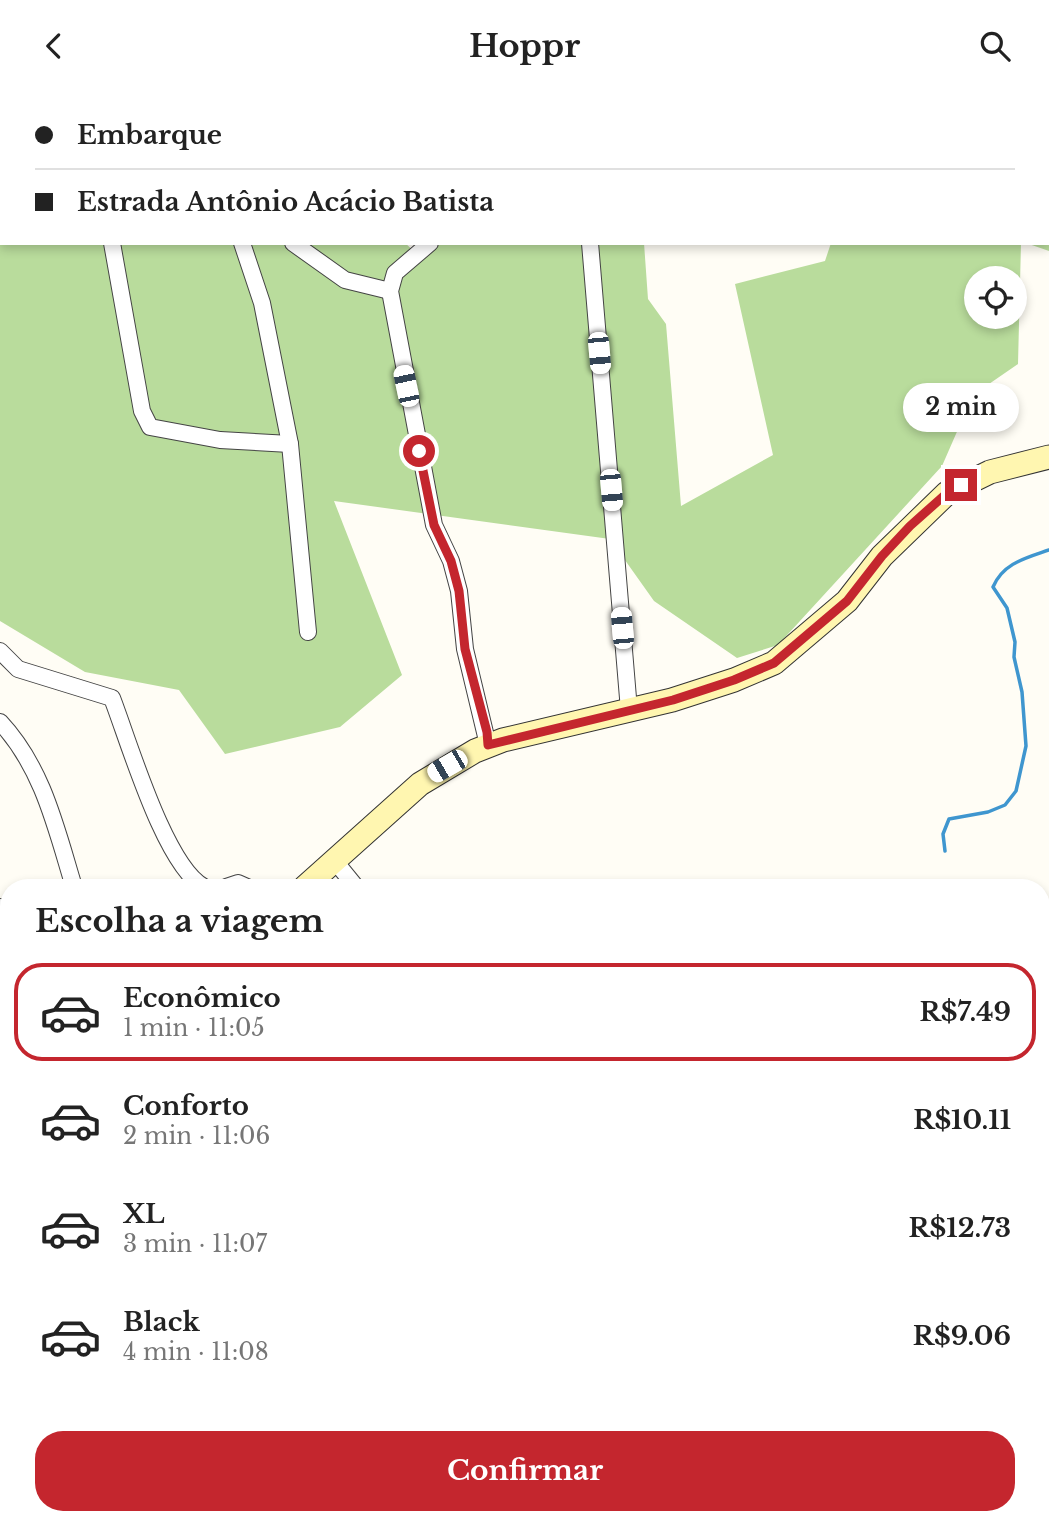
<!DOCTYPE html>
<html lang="pt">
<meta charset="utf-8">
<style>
body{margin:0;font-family:"Libre Baskerville",serif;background:#f2f2f2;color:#222;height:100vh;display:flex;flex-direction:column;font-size:26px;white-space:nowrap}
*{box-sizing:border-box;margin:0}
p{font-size:23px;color:#767676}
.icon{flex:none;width:38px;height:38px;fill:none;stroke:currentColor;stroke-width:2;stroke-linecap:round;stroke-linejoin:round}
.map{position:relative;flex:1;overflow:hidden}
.side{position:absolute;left:0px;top:788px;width:1050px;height:646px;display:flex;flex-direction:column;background:#fff;border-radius:28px 28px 0 0;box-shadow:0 4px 10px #0003}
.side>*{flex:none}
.guide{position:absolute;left:0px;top:0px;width:1050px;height:154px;box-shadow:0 4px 10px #0003;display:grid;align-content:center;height:154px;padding:0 35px;background:#fff}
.fabs{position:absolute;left:964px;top:175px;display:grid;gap:14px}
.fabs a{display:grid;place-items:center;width:63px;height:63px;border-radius:50%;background:#fff;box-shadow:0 4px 10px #0003;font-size:35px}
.end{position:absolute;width:32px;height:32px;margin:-16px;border:9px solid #c4262e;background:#fff;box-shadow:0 0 0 4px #fff}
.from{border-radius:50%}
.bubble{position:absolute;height:49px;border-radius:24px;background:#fff;box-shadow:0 4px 10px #0003;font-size:23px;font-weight:700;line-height:49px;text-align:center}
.car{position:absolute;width:21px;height:42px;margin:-21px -10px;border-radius:9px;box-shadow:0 0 5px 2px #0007;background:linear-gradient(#fff 24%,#345 0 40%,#fff 0 76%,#345 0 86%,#fff 0)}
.guide b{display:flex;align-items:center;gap:24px;height:66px;font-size:26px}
.guide b+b{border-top:2px solid #e0e0e0}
.guide i{width:18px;height:18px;background:#222}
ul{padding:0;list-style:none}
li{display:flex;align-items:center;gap:21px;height:98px;margin:0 14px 10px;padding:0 21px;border:4px solid transparent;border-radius:28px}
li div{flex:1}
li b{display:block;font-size:26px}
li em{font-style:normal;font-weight:700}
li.active{border-color:#c4262e}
li>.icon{width:63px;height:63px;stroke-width:1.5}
h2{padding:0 35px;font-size:32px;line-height:84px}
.cta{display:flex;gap:14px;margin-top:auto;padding:14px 35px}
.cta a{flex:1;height:80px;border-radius:28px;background:#c4262e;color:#fff;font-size:28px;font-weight:700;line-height:80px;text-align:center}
header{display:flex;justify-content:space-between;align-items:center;height:91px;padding:0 35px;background:#fff;font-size:32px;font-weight:700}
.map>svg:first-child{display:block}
.farmland{fill:#f6f3d4}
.forest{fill:#b9dc9c;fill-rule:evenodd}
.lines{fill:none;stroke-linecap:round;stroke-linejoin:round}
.stream{stroke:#3f96cf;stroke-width:3.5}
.street-casing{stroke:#444;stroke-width:18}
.secondary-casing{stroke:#333;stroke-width:25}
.path{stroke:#333;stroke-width:2.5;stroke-dasharray:7 3.5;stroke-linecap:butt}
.street{stroke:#fff;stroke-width:16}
.secondary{stroke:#fff6b0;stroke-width:23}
.route{stroke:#c4262e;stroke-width:9}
</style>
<header><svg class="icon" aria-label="back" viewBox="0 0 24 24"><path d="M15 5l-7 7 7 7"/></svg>Hoppr<svg class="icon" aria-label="search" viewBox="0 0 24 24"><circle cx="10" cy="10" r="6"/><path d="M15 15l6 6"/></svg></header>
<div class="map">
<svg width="1049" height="1432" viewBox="0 0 1049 1432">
<rect width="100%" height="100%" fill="#fffdf5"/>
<!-- farmland -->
<g class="farmland">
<polygon points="9,1155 9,1187 0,1173 0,1161"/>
<polygon points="9,1337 9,1424 91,1425 103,1432 0,1432 0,1349"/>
<polygon points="208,1425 408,1424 431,1432 208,1432"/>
</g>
<!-- forest -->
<g class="forest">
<path d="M 0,0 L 381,0 L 2,2 L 2,152 L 405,152 L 416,162 L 445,152 L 644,152 L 648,208 L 666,233 L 681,415 L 773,364 L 735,193 L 825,170 L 831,152 L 1021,152 L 1018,273 L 973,304 L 942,375 L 778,554 L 737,567 L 654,510 L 610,448 L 334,410 L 402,584 L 340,636 L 225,663 L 179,599 L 85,581 L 0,530 ZM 976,187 L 1015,187 L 1015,226 L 976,226 Z"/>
<polygon points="767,0 900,0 904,2 769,2"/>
<polygon points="1049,5 1049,160 1026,152 1048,152"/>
<polygon points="1049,846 1049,953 1041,984 1041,849"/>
<polygon points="1049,1393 1049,1432 874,1432 872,1425 1041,1424 1041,1395"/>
</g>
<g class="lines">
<!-- stream -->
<path class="stream" d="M 945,760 L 943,743 L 949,728 L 988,721 L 1005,714 L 1016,700 L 1026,655 L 1022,601 L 1014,566 L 1015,551 L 1007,517 L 993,496 C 1003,472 1026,467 1049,459"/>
<!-- street casing -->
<g class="street-casing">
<g id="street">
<polyline points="79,0 79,2"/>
<polyline points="114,0 116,2"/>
<polyline points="233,2 233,0"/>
<polyline points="509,2 511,0"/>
<polyline points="112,152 142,320 150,336 220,349 290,353"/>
<polyline points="242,152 262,212 290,353 308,541"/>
<polyline points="293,152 345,189 390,200"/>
<polyline points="430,152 395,182 390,200 434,434 451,470 459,500 465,558 488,654"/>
<polyline points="590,152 629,619"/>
<path d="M 0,560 L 18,578 L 112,607 C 129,651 165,775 204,796"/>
<path d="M 0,631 C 43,677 56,737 74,796"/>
<polyline points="334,769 356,796"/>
<polyline points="226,796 238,792 247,796"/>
<polyline points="0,816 9,833"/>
<polyline points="1041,1101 1049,1095"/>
<polyline points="1041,1115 1049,1117"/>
<polyline points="1041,1231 1049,1232"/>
<polyline points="1041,1358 1049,1363"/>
</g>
</g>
<!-- secondary casing -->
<g class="secondary-casing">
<g id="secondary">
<polyline points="305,796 420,693 475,660 503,649 672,609 734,589 774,572 847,510 882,465 947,402 990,381 1049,366"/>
<polyline points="0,1067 9,1059"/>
</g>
</g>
<!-- path -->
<polyline class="path" points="221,1424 223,1432"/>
<!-- street -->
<use href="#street" class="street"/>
<!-- secondary -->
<use href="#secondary" class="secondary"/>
</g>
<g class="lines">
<!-- route -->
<polyline class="route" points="419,360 434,434 451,470 459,500 465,558 487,641 488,654 673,609 734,589 774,572 847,510 882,465 910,435 947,402 961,394"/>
</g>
</svg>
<div class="fabs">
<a><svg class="icon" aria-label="locate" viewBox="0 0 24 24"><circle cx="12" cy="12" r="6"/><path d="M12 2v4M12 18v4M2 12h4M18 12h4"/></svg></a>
</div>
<i class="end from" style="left:419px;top:360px"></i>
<i class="end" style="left:961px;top:394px"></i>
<div class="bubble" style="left:903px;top:292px;width:116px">2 min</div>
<i class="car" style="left:599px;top:262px;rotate:175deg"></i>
<i class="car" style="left:406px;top:295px;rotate:348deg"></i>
<i class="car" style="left:611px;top:399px;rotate:175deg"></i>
<i class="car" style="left:622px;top:537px;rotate:355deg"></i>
<i class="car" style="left:447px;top:675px;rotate:240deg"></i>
<div class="guide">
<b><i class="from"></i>Embarque</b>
<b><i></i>Estrada Antônio Acácio Batista</b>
</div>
<section class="side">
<h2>Escolha a viagem</h2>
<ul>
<li class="active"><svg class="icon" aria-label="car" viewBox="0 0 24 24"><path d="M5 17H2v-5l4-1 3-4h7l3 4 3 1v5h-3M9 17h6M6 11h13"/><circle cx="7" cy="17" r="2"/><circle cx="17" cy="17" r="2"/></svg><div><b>Econômico</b><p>1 min · 11:05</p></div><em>R$7.49</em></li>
<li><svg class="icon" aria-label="car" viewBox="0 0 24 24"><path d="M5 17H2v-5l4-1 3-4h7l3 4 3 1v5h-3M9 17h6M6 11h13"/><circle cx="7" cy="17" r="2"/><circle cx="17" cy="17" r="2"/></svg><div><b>Conforto</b><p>2 min · 11:06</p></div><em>R$10.11</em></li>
<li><svg class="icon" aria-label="car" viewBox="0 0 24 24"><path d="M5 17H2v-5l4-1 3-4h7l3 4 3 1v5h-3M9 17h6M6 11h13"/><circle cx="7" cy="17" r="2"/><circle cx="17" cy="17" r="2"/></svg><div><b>XL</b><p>3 min · 11:07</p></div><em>R$12.73</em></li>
<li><svg class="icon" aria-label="car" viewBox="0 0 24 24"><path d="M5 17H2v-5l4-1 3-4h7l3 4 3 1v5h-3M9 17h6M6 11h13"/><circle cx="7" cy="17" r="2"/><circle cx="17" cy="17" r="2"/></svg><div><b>Black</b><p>4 min · 11:08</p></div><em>R$9.06</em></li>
</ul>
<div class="cta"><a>Confirmar</a></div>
</section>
</div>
